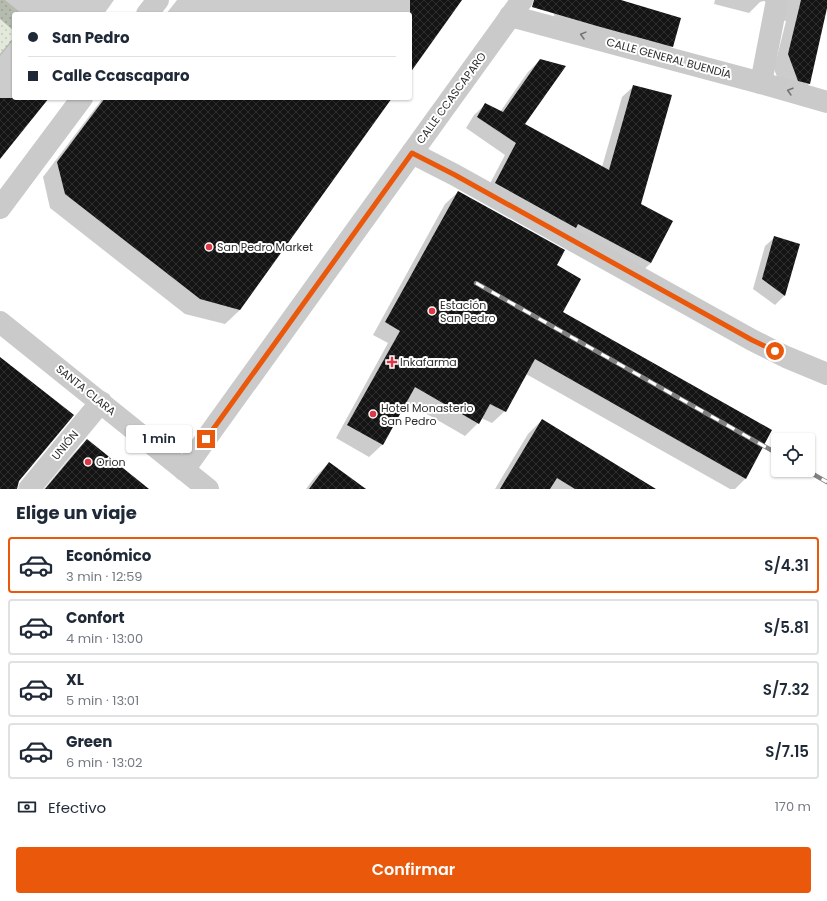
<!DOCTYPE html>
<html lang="es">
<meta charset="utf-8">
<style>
body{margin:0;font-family:Poppins,sans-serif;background:#f6f6f7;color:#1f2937;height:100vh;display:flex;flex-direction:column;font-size:15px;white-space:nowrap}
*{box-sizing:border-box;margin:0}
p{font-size:13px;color:#747a83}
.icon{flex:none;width:22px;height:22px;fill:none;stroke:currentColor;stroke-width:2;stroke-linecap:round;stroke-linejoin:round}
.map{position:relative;height:489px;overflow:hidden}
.side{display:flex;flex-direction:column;background:#fff;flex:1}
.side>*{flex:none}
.banner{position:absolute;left:12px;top:12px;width:400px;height:88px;border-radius:4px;box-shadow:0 1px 3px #0004;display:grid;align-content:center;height:88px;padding:0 16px;background:#fff}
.controls{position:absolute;left:771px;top:433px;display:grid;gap:8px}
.controls a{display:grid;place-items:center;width:44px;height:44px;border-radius:4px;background:#fff;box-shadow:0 1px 3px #0004;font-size:20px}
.end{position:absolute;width:18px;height:18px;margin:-9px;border:5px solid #ea580c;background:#fff;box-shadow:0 0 0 2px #fff}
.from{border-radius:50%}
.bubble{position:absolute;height:28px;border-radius:4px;background:#fff;box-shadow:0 1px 3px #0004;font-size:13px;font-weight:600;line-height:28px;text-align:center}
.banner b{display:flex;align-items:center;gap:14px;height:38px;font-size:15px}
.banner b+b{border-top:1px solid #e0e1e3}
.banner i{width:10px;height:10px;background:#1f2937}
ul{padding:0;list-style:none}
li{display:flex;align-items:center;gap:12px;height:56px;margin:0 8px 6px;padding:0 8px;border:2px solid #e0e1e3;border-radius:4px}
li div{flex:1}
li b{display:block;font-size:15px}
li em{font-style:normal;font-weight:600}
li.current{border-color:#ea580c}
li>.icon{width:36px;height:36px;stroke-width:1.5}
h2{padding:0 16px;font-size:18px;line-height:48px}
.pay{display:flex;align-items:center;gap:10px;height:44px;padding:0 16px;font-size:15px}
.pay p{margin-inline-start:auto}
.button{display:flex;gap:8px;margin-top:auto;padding:8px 16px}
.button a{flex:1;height:46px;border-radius:4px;background:#ea580c;color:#fff;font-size:16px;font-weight:600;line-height:46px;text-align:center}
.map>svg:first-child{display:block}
.grass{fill:url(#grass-dots)}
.shadow{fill:#0003}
.building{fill:url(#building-cross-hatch)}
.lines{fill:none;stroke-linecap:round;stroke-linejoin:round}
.minor{stroke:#cacaca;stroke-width:22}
.rail-casing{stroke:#828282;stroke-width:4.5}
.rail{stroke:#fff;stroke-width:3;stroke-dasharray:9;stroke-linecap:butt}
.oneway{stroke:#747474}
.route{stroke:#ea580c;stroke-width:5}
.poi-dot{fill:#dc3847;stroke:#fff;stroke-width:1.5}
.labels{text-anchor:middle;stroke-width:4;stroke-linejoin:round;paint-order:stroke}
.street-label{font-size:11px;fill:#2d2d2d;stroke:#fff}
.poi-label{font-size:11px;fill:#2d2d2d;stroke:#fff;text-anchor:start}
</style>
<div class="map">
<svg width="827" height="489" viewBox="0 0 827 489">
<defs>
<pattern id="grass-dots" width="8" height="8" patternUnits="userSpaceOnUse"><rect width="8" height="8" fill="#e3eadb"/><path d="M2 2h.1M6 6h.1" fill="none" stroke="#c3c9bc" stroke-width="1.8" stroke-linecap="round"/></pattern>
<pattern id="building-cross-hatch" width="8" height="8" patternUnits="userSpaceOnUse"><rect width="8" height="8" fill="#141414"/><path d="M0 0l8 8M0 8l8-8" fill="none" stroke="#2e2e2e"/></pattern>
</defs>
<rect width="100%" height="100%" fill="#fff"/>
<!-- grass -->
<polygon class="grass" points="0,0 5,0 22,14 14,14 14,39 0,56"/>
<!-- shadow -->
<g class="shadow">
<polygon points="0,0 114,0 104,14 14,14 14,31 0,19"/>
<polygon points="177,0 461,0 410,71 410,14 166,14"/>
<polygon points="559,0 617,0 672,46 660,58 557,30 553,9"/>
<polygon points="715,0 827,0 809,84 795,98 784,95 774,69 786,21 775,19 771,5 764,1 760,2 749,13 714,4"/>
<polygon points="14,37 14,98 46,98 0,157 0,54"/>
<polygon points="540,60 524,125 602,167 622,97 634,86 640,204 651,263 639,274 484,195 505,155 466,128 474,115 486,104 500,112 528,72"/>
<polygon points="103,98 391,98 240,310 225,324 185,314 50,208 43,177"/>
<polygon points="458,192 555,265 561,312 746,478 735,489 730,489 526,374 505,411 492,423 481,418 478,423 465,436 406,402 382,445 369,457 336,438 388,343 373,335 445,204"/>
<polygon points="775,237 799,245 784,296 775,305 753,289 765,246"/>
<polygon points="542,420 654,489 495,489 528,434"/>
<polygon points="87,440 147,489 44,489 73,454"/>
<polygon points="329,463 364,489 306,489 315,477"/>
</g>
<!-- building -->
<g class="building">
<polygon points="410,0 462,0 410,73"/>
<polygon points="534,0 621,0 681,18 673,47 597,26 532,7"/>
<polygon points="801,0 827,0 827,8 810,84 798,81 788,54"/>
<polygon points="540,59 566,66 525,124 609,170 633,85 672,95 641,204 673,221 651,263 578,224 576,228 495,183 516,143 477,117 485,103 503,112"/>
<polygon points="0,98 49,98 0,159"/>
<polygon points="105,98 392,98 240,310 200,299 65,194 57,162"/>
<polygon points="458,191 565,250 557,265 581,279 563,312 772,430 746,479 535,359 506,412 490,404 479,424 415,387 383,445 347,425 400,331 385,322"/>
<polygon points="774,236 800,244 785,296 762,279"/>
<polygon points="0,357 74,415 19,481 17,489 0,489"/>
<polygon points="542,419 656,489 575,489 557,478 550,489 500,489"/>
<polygon points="87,439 149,489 45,489"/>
<polygon points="329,462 366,489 309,489"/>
</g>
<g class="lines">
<!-- minor -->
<g class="minor">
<polyline points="147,14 158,0"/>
<polyline points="510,16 761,83 827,102"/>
<polyline points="761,83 777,0"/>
<polyline points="412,153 455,175 752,340 786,357 827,374"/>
<polyline points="0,208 82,98"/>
<polyline points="0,322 208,489"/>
<polyline points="184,470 213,429 522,0"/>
<polyline points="29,489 101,402"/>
</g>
<!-- rail casing -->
<g class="rail-casing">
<g id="rail">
<polyline points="476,283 778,454"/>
<polyline points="806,470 827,482"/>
</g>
</g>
<!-- rail -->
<use href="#rail" class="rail"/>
</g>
<!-- one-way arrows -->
<defs><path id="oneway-chevron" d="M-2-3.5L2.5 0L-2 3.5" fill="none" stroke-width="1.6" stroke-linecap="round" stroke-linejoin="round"/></defs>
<g class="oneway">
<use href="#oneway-chevron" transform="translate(583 35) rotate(-165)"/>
<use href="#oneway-chevron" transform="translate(790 91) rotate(-164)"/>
</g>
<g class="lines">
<!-- route -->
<polyline class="route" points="206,439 412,153 455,175 752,340 775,351"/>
</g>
<!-- markers -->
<g class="poi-dot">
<circle cx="209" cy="247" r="4"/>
<circle cx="432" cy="311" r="4"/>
<path d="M390 356h4v4h4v4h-4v4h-4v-4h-4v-4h4z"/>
<circle cx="373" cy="414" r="4"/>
<circle cx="88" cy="462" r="4"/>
</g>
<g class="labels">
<!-- street labels -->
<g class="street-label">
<text transform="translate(669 58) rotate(15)" y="4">CALLE GENERAL BUENDÍA</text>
<text transform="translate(451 98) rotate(-54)" y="4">CALLE CCASCAPARO</text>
<text transform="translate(86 390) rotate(39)" y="4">SANTA CLARA</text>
<text transform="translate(65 445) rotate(-50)" y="4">UNIÓN</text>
</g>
<!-- poi labels -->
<g class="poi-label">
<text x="217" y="251">San Pedro Market</text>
<text x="440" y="309">Estación<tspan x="440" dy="13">San Pedro</tspan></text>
<text x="400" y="366">Inkafarma</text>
<text x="381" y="412">Hotel Monasterio<tspan x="381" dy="13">San Pedro</tspan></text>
<text x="96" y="466">Orion</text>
</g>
</g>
</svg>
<div class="controls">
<a><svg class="icon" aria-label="locate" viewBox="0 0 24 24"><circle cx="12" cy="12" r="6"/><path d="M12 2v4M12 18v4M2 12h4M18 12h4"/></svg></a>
</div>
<i class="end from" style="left:775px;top:351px"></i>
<i class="end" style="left:206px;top:439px"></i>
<div class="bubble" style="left:126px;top:425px;width:66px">1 min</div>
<div class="banner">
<b><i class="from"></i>San Pedro</b>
<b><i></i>Calle Ccascaparo</b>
</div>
</div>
<section class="side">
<h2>Elige un viaje</h2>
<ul>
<li class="current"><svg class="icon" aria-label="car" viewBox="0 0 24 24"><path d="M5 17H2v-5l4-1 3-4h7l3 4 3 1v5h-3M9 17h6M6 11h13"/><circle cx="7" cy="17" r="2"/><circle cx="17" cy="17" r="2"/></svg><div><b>Económico</b><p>3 min · 12:59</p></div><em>S/4.31</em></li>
<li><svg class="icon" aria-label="car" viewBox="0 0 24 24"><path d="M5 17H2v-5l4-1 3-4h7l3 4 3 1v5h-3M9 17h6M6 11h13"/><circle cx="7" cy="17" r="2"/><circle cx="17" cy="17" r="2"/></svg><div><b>Confort</b><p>4 min · 13:00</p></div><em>S/5.81</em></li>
<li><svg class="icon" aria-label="car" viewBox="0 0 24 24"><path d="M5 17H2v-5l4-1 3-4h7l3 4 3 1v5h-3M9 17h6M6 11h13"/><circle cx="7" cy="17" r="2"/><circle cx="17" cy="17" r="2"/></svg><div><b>XL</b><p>5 min · 13:01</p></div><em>S/7.32</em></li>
<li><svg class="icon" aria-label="car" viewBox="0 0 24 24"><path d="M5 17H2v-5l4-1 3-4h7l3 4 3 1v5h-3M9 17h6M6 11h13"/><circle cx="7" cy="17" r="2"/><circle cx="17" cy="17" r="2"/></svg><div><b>Green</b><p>6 min · 13:02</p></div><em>S/7.15</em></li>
</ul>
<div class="pay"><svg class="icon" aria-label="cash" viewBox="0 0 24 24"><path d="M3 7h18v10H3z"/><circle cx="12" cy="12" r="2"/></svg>Efectivo<p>170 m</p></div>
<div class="button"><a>Confirmar</a></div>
</section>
